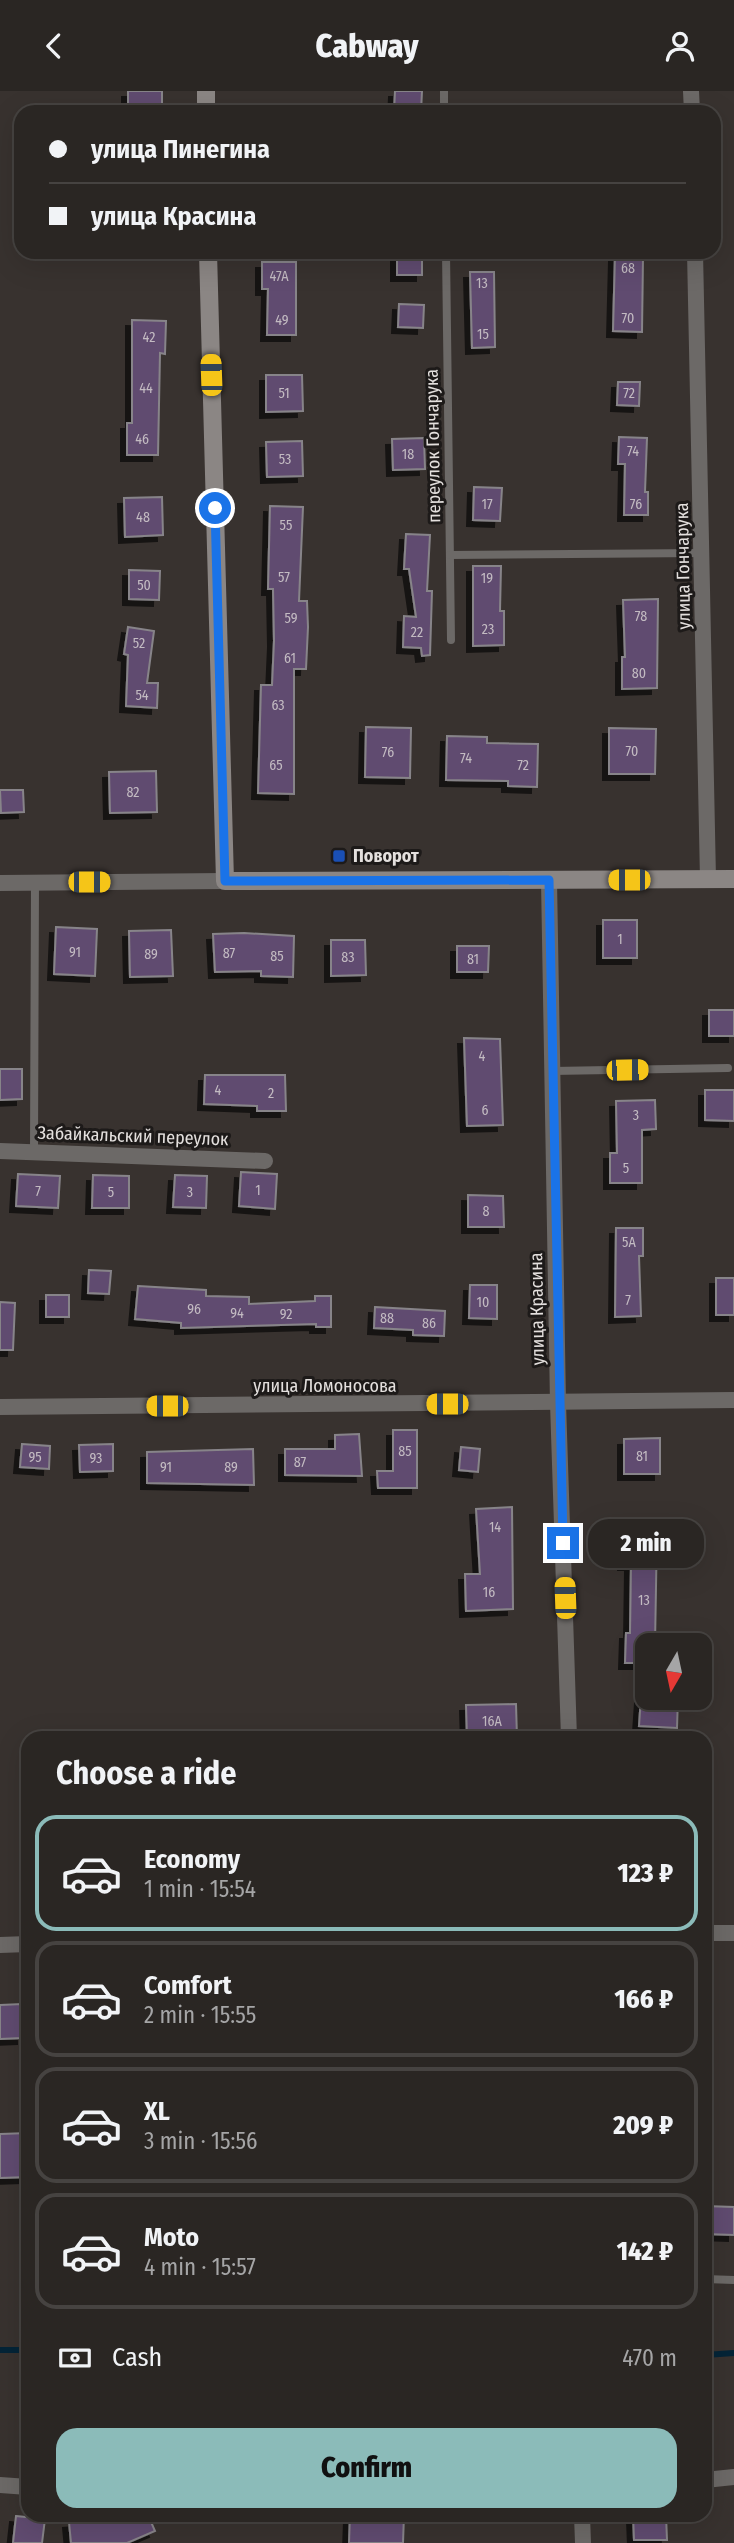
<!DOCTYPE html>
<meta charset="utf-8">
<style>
body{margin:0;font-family:"Fira Sans Condensed",sans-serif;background:#363230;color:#f1f3f6;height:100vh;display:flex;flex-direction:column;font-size:26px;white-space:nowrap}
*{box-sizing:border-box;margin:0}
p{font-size:23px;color:#a5a5a6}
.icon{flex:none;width:38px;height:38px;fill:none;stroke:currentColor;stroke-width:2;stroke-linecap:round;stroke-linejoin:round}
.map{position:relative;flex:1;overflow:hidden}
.side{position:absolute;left:21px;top:1640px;width:691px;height:791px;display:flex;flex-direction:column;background:#2a2623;border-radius:21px;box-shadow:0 7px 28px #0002,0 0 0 2px #464341}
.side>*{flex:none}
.guide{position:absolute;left:14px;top:14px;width:707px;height:154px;border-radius:21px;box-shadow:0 7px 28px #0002,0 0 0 2px #464341;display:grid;align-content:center;height:154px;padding:0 35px;background:#2a2623}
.needle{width:46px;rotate:189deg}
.fabs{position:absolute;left:635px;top:1542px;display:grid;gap:14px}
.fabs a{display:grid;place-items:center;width:77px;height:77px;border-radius:14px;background:#2a2623;box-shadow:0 7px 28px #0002,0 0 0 2px #464341;font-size:35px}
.end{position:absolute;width:32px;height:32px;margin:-16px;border:9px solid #1a73e8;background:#fff;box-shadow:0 0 0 4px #fff}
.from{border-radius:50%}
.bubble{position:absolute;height:49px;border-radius:21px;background:#2a2623;box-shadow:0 7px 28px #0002,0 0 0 2px #464341;font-size:23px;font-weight:800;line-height:49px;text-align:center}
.car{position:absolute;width:21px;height:42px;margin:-21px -10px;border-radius:9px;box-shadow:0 0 5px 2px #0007;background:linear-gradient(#f5c518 24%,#345 0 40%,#f5c518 0 76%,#345 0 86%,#f5c518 0)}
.guide b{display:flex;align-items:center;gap:24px;height:66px;font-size:26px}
.guide b+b{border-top:2px solid #464341}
.guide i{width:18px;height:18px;background:#f1f3f6}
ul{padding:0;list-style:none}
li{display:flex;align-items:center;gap:21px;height:116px;margin:0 14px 10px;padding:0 21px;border:4px solid #464341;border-radius:21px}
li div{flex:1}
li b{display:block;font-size:26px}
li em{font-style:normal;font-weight:800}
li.selected{border-color:#8bbbb9}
li>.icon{width:63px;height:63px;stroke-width:1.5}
h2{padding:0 35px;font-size:32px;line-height:84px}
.pay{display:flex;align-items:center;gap:18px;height:77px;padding:0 35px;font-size:26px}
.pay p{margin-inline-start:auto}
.action{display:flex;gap:14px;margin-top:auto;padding:14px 35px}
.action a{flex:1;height:80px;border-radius:21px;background:#8bbbb9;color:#111;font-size:28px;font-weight:800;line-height:80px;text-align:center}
header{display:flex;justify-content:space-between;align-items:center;height:91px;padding:0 35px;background:#2a2623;font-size:32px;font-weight:800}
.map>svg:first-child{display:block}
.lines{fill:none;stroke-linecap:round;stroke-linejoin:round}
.stream{stroke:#042437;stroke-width:6}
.building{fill:#614b6f;stroke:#878489;stroke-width:2;filter:url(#shadow)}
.lane{stroke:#6c6967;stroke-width:8}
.street{stroke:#6c6967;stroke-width:16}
.secondary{stroke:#8b8684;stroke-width:18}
.route{stroke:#1a73e8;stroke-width:9}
.transit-dot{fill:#1a4fb4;stroke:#1d1a19;stroke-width:2.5}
.labels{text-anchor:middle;stroke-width:6;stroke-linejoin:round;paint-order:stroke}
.number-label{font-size:14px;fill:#c3bbc2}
.street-label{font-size:18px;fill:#e4e0de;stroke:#1d1a19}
.poi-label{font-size:18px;font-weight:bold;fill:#e4e0de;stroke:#1d1a19;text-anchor:start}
</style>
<header><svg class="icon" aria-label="back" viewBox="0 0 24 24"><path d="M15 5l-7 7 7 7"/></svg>Cabway<svg class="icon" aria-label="person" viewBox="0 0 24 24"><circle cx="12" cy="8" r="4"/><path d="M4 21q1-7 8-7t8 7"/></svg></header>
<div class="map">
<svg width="734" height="2452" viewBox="0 0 734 2452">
<defs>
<filter id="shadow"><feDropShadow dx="-6" dy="6" stdDeviation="0" flood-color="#0009"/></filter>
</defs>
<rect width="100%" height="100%" fill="#38322f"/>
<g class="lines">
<!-- stream -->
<g class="stream">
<polyline points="0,2259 28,2259"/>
<polyline points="705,2264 734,2262"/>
</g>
</g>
<!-- building -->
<g class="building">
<rect x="128" y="0" width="34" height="21"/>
<polygon points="395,0 422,0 421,21 394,21"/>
<rect x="397" y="161" width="25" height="23"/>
<polygon points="615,164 643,166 642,241 613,240"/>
<polygon points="262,171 296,171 296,244 267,244 268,198 262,198"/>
<polygon points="470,181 494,181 495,256 472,257"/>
<polygon points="399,213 424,214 423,237 398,236"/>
<polygon points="132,229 166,230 165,263 160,262 158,364 127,364 127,332 132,332"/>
<polygon points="266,284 302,284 303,320 266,321"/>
<polygon points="618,291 640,291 639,315 617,314"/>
<polygon points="619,346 647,347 645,401 648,401 648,424 624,424 625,373 618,373"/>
<polygon points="424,347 425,378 393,379 392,348"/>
<polygon points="302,350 303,385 267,386 266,351"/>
<polygon points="474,396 502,397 500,430 473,429"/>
<polygon points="162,406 163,444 125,446 124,407"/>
<polygon points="270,415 303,416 299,510 307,510 308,536 306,578 294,578 294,703 258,702 261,594 272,594 274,550 273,498 268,498"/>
<polygon points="406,443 430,444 427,500 432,500 430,564 422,565 421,557 403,556 404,525 416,526 409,478 404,478"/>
<polygon points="473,475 501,475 500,520 504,520 504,554 473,555"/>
<polygon points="129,479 160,480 159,509 129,508"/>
<polygon points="658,508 657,597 622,598 622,566 625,566 623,509"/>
<polygon points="128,536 154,540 147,592 158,592 157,617 126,615 128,564 124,563"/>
<polygon points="366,636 411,637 410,687 365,686"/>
<polygon points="609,637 656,638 655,683 609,683"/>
<polygon points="447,645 487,646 487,652 538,653 537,696 508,695 508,690 446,689"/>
<polygon points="156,680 157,721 110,722 109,681"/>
<polygon points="0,699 23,699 24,721 1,722"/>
<rect x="603" y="829" width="34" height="38"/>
<polygon points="56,836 97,838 95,885 54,883"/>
<polygon points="171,839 173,885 130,886 129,840"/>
<polygon points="244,842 294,845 293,886 261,885 261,880 215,881 213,843"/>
<polygon points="331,849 365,849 366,884 331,885"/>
<polygon points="457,855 489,855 488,881 457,881"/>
<rect x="709" y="919" width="25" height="26"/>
<polygon points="464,947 500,948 503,1034 467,1035"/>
<polygon points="0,978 22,978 22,1008 0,1009"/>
<polygon points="205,984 285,984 286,1020 257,1020 257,1015 204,1013"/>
<polygon points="705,999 734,999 734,1030 705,1029"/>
<polygon points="655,1009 656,1038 642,1039 642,1092 610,1092 610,1062 617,1062 616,1010"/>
<polygon points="241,1081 277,1083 275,1118 239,1115"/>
<polygon points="18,1083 60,1085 58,1117 16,1115"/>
<polygon points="93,1084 129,1085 129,1117 92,1117"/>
<polygon points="175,1084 207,1085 206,1117 173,1116"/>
<polygon points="468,1104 503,1105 504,1136 468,1136"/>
<polygon points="616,1137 643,1137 643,1165 639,1165 641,1225 615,1226"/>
<polygon points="89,1179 111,1180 109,1203 88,1202"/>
<rect x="716" y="1187" width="18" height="37"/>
<polygon points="470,1194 497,1194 497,1228 469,1227"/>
<polygon points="138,1195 206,1199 206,1205 249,1206 249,1213 315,1210 315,1205 331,1205 331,1236 316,1236 316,1233 181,1237 181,1232 135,1228"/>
<rect x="46" y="1204" width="23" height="22"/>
<polygon points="0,1211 15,1212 13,1259 0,1259"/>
<polygon points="375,1216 445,1220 444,1245 413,1244 413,1239 374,1237"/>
<polygon points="393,1339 417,1339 417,1397 378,1397 377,1380 393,1380"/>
<polygon points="359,1343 362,1385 285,1384 285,1358 335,1358 335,1344"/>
<polygon points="660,1347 660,1383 624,1383 624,1348"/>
<polygon points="22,1353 50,1355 49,1378 20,1376"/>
<polygon points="113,1353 113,1380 80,1381 79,1354"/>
<polygon points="461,1356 480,1358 478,1381 459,1379"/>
<polygon points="253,1358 254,1394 147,1392 147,1361"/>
<polygon points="512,1416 513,1518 466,1520 465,1483 480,1483 476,1418"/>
<polygon points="624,1438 657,1438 655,1554 648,1554 648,1572 625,1572 626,1542 630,1542 631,1473 624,1473"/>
<polygon points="641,1606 678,1606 677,1637 639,1635"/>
<polygon points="516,1613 517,1647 467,1647 466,1614"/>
<polygon points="22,1913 23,1947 0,1948 0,1914"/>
<polygon points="28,2042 28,2086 0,2087 0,2043"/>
<polygon points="705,2115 734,2116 734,2144 705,2143"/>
<polygon points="122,2424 148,2424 155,2440 127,2452 71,2452 69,2431 114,2427"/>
<polygon points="350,2424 404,2424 403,2452 349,2452"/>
<polygon points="633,2424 666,2424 667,2449 634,2449"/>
<polygon points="16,2425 45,2428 42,2452 13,2452"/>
</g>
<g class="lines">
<!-- lane -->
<g class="lane">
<polyline points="444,0 444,21"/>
<polyline points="446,161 451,549"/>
<polyline points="450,464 702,462"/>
<polyline points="552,980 728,977"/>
<polyline points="34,1059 35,791"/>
<polyline points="705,2188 734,2189"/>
</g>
<!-- street -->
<g class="street">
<polyline points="691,0 692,21"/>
<polyline points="695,161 708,788"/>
<polyline points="549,789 558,1312 569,1647"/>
<polyline points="0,792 225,790"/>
<polyline points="0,1060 265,1070"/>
<polyline points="0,1316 734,1309"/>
<polyline points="705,1842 734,1842"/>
<polyline points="0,1854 28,1853"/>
<polyline points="705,2389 734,2386"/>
<polyline points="0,2394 28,2396"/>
<polyline points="582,2424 583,2452"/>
</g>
<!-- secondary -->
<g class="secondary">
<polyline points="206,0 206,21"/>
<polyline points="208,161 225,790 734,788"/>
</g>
</g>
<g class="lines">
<!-- route -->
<polyline class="route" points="215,417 225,790 549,789 563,1452"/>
</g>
<!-- markers -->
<rect class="transit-dot" x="332" y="758" width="14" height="14" rx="3.5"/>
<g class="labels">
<!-- number labels -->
<g class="number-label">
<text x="628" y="182">68</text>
<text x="279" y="190">47А</text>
<text x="482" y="197">13</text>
<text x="628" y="232">70</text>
<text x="282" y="234">49</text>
<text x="483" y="248">15</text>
<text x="149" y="251">42</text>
<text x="146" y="302">44</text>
<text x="284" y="307">51</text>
<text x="629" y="307">72</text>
<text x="142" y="353">46</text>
<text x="633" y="365">74</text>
<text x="408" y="368">18</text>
<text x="285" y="373">53</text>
<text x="487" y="418">17</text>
<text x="636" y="418">76</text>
<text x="143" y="431">48</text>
<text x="286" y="439">55</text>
<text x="284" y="491">57</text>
<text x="487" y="492">19</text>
<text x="144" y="499">50</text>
<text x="641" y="530">78</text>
<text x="291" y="532">59</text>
<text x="488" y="543">23</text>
<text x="417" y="546">22</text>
<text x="139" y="557">52</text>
<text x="290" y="572">61</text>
<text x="639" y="587">80</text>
<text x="142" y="609">54</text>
<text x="278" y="619">63</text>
<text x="632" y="665">70</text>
<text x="388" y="666">76</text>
<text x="466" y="672">74</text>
<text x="276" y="679">65</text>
<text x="523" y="679">72</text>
<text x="133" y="706">82</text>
<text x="620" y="853">1</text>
<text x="75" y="866">91</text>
<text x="229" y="867">87</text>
<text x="151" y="868">89</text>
<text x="277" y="870">85</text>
<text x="348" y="871">83</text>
<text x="473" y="873">81</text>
<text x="482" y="970">4</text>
<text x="218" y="1004">4</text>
<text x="271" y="1007">2</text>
<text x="485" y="1024">6</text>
<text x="636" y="1029">3</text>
<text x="626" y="1082">5</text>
<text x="258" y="1104">1</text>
<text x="38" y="1105">7</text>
<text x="111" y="1106">5</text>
<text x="190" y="1106">3</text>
<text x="486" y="1125">8</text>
<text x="629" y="1156">5А</text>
<text x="628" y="1214">7</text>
<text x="483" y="1216">10</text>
<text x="194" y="1223">96</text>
<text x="237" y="1227">94</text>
<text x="286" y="1228">92</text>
<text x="387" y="1232">88</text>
<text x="429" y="1237">86</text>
<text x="405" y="1365">85</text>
<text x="642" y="1370">81</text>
<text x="35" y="1371">95</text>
<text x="96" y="1372">93</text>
<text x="300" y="1376">87</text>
<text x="166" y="1381">91</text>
<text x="231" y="1381">89</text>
<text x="495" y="1441">14</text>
<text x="489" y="1506">16</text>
<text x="644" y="1514">13</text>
<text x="492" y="1635">16А</text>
</g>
<!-- street labels -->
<g class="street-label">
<text transform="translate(433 355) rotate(-91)" y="6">переулок Гончарука</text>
<text transform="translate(683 475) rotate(-91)" y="6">улица Гончарука</text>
<text transform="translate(133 1045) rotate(2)" y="6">Забайкальский переулок</text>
<text transform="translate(537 1218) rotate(-91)" y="6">улица Красина</text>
<text x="325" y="1301">улица Ломоносова</text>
</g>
<!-- poi labels -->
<g class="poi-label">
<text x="353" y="771">Поворот</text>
</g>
</g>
</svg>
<div class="fabs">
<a><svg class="needle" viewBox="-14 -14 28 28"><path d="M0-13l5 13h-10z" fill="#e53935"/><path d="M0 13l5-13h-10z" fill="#a5a5a6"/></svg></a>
</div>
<i class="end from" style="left:215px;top:417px"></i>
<i class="end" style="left:563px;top:1452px"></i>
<div class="bubble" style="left:588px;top:1428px;width:116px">2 min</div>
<i class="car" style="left:211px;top:284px;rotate:358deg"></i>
<i class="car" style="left:629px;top:789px;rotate:270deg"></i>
<i class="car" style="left:89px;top:791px;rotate:90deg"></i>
<i class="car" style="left:627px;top:979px;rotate:89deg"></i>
<i class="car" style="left:447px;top:1313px;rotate:270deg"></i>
<i class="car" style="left:167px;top:1315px;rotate:270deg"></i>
<i class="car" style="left:565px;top:1507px;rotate:358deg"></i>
<div class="guide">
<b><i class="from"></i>улица Пинегина</b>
<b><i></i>улица Красина</b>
</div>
<section class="side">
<h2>Choose a ride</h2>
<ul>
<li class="selected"><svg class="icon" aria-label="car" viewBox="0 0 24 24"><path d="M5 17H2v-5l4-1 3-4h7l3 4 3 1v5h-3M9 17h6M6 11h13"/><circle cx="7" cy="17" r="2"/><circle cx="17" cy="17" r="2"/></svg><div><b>Economy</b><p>1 min · 15:54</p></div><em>123 ₽</em></li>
<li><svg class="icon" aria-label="car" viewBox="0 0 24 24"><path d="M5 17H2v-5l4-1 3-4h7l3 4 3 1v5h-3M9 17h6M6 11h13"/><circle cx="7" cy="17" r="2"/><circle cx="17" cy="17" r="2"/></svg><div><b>Comfort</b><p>2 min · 15:55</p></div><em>166 ₽</em></li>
<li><svg class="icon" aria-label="car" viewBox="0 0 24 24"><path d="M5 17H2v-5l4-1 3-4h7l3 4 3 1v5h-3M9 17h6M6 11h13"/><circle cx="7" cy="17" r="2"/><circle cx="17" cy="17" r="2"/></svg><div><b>XL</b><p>3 min · 15:56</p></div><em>209 ₽</em></li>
<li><svg class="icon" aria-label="car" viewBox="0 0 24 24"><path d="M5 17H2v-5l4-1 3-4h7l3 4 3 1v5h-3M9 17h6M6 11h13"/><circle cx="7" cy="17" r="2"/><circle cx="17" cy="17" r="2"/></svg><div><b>Moto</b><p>4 min · 15:57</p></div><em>142 ₽</em></li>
</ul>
<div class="pay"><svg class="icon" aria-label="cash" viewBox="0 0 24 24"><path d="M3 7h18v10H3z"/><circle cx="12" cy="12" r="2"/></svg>Cash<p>470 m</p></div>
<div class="action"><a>Confirm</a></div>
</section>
</div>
